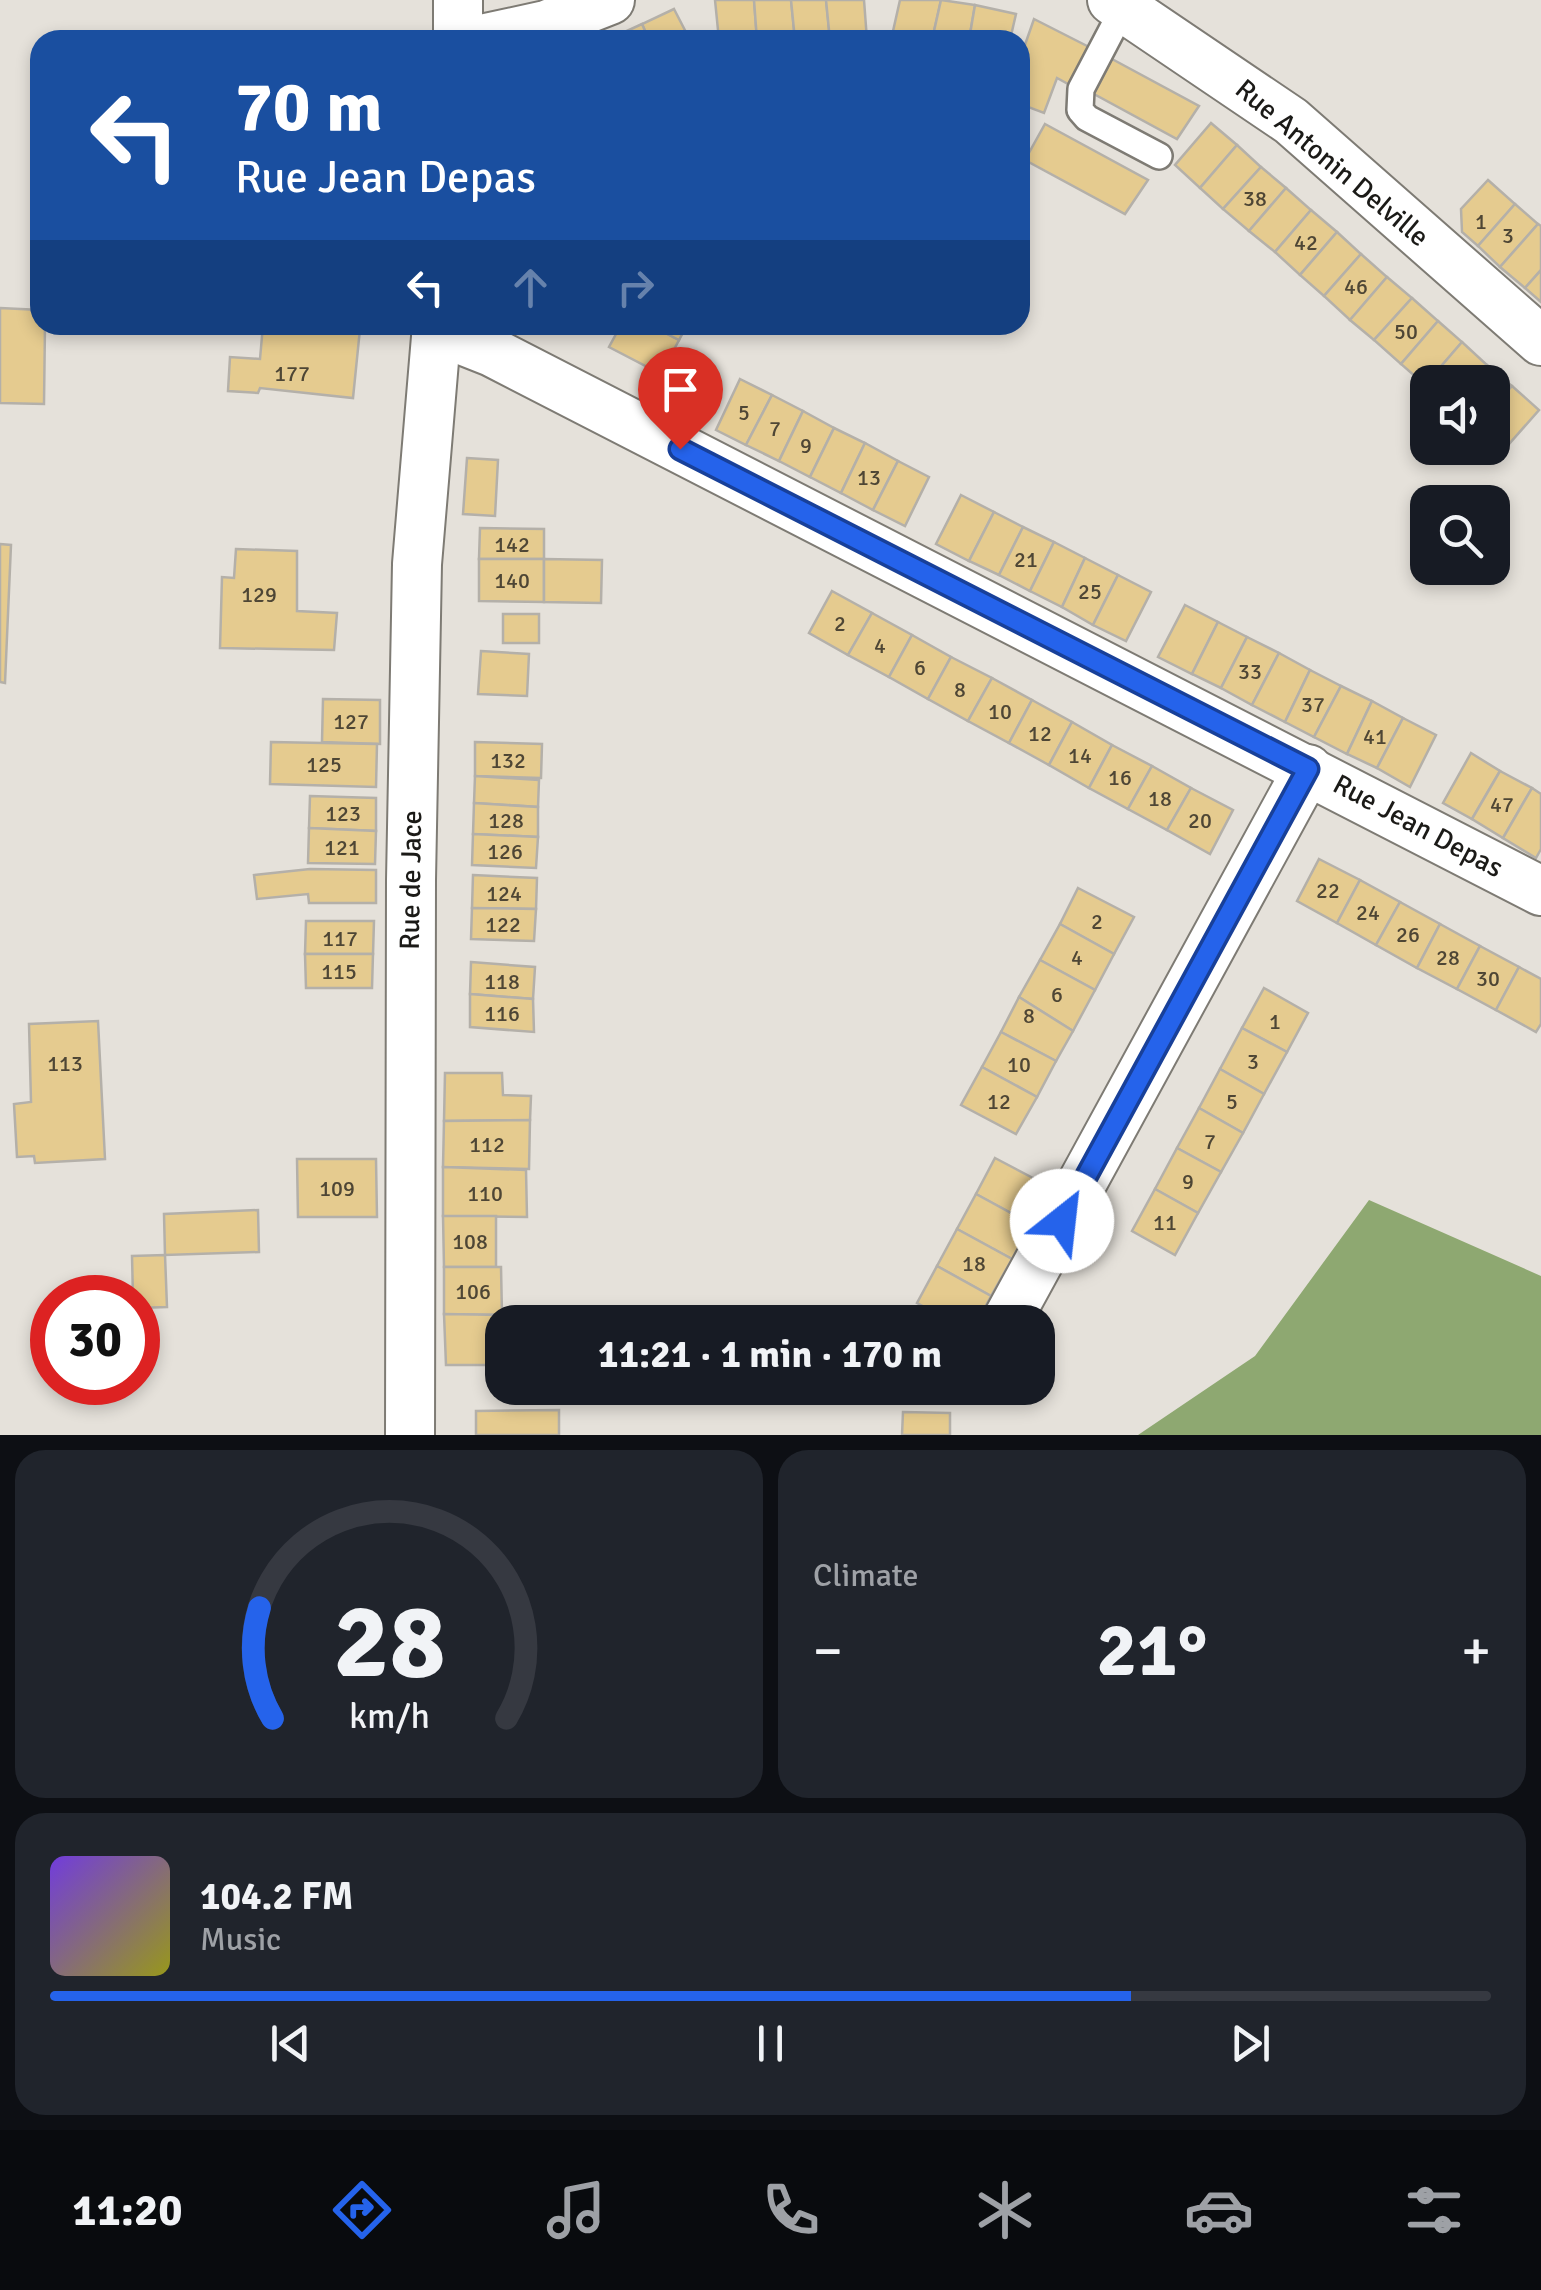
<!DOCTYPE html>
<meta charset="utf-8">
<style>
body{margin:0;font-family:Signika,sans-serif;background:#20242c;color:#f1f3f6;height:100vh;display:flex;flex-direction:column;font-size:38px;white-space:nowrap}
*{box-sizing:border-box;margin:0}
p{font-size:32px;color:#9ea1a6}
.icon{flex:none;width:55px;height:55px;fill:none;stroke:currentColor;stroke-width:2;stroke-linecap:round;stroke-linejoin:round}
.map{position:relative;height:1435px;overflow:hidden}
.panel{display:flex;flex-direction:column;gap:15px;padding:15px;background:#0d0f14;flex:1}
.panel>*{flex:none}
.banner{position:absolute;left:30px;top:30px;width:1000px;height:305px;border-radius:30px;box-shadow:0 5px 15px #0003;background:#1a4fa0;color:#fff;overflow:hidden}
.fabs{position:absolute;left:1410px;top:365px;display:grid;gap:20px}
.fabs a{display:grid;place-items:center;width:100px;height:100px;border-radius:20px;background:#171b24;box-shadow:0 5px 15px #0003;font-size:50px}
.speed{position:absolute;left:30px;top:1275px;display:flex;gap:20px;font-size:50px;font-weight:700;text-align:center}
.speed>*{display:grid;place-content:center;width:130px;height:130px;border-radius:50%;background:#171b24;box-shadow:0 5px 15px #0003;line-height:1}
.speed .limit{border:15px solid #d22;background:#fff;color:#111}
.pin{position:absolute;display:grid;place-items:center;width:85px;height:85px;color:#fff;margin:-102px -42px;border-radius:50% 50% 50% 0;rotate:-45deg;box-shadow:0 0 10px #0007}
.pin .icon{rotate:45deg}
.me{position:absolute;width:110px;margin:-55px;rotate:29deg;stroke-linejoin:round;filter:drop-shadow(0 0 8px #0008)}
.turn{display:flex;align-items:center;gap:35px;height:210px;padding:0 40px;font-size:45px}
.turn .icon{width:130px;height:130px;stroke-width:2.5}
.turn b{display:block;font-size:70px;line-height:85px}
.lanes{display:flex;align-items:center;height:95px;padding:0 40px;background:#0003;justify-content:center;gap:50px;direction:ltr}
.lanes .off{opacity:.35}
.big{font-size:75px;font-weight:800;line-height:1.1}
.panel .widget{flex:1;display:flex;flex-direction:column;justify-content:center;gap:15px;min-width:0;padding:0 35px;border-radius:30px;background:#20242c}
.panel .dial{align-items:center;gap:0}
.dial svg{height:260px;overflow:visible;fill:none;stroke:#363941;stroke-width:7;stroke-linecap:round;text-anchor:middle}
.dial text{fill:#f1f3f6;stroke:none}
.song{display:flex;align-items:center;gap:30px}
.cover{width:120px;height:120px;border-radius:15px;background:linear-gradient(135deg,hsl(260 70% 55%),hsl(60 70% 35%))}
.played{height:10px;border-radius:5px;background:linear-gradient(90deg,#2563eb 75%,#363941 75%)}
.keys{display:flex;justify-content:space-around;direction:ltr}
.heat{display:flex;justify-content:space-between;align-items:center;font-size:55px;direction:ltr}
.panel .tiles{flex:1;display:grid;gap:15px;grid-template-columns:1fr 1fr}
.widget:last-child{grid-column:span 2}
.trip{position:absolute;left:485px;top:1305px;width:570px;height:100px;border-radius:30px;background:#171b24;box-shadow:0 5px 15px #0003;font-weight:800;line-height:100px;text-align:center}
.tab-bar{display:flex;height:160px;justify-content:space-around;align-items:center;background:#090b0e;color:#9ea1a6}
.tab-bar .icon{width:70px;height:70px}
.tab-bar .active{color:#2563eb}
.tab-bar b{font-size:45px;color:#f1f3f6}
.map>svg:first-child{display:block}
.forest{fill:#8ea871}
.building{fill:#e5cb8f;stroke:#b4b0a9;stroke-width:2.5}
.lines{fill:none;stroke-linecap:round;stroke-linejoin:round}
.service-casing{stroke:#7e7b74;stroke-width:30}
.minor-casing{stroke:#7e7b74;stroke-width:52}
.service{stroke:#fff;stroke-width:25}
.minor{stroke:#fff;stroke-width:48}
.route-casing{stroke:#184099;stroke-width:25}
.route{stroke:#2563eb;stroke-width:18}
.labels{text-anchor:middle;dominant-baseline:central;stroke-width:10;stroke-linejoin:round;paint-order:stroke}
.number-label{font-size:22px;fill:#4e4635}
.street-label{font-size:28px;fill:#1b1a17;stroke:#fff}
</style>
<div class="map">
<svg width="1541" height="1435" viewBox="0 0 1541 1435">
<rect width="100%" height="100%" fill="#e5e1da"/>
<path class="forest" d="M1369 1200 1541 1276V1435H1138L1255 1356Z"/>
<g class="building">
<path d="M715 0H754L757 40H719Z"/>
<path d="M754 0H791L795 40H757Z"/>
<path d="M791 0H826L830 40H795Z"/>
<path d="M826 0H864L867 40H830Z"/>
<path d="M900 0H941L932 40H891Z"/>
<path d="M941 0 975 5 969 40H932Z"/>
<path d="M975 5 1016 14 1010 40H969Z"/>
<path d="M674 9 690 40H649L642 24Z"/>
<path d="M1034 19 1089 47 1070 85 1057 78 1044 113 1020 104V59Z"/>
<path d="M642 24 649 40H609V39Z"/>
<path d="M1112 59 1199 106 1177 139 1094 94Z"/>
<path d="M1211 123 1237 145 1200 188 1175 165Z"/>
<path d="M1045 124 1148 180 1125 214 1025 160Z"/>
<path d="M1237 145 1261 167 1223 209 1200 188Z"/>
<path d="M1261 167 1286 188 1249 231 1223 209Z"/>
<path d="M1488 180 1515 204 1478 246 1462 232 1461 209Z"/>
<path d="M1286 188 1311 210 1275 252 1249 231Z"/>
<path d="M1515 204 1538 224 1500 267 1478 246Z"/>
<path d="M1311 210 1337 232 1300 275 1275 252Z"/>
<path d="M1538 224 1541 226V270L1525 288 1500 267Z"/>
<path d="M1337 232 1361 254 1324 296 1300 275Z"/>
<path d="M1361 254 1387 277 1350 320 1324 296Z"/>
<path d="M1541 270V302L1525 288Z"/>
<path d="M1387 277 1412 298 1374 340 1350 320Z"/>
<path d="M1412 298 1438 321 1401 364 1374 340Z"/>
<path d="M0 308 40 310V325H45L44 404 0 403Z"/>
<path d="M1438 321 1462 342 1425 385 1401 364Z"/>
<path d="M263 325 360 329 353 398 260 388 258 393 228 391 230 357 260 359Z"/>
<path d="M621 325H650L679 340 661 374 609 347Z"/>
<path d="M650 325H687L679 340Z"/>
<path d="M1462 342 1487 365 1472 382H1428V387L1425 385Z"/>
<path d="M1487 365 1512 386 1492 408V382H1472Z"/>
<path d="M740 379 772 395 746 445 716 430Z"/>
<path d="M1512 386 1539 410 1502 452 1492 443V408Z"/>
<path d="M772 395 803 411 779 461 746 445Z"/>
<path d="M803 411 834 428 810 477 779 461Z"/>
<path d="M834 428 865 443 841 493 810 477Z"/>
<path d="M865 443 898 461 873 510 841 493Z"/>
<path d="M467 458 498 460 495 516 463 514Z"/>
<path d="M898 461 929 477 905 526 873 510Z"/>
<path d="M961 495 994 512 969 561 936 544Z"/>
<path d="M994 512 1023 527 999 575 969 561Z"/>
<path d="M1023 527 1054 542 1030 591 999 575Z"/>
<path d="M480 528 544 529V559H479Z"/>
<path d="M1054 542 1085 558 1062 607 1030 591Z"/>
<path d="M0 544 11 545 5 683 0 682Z"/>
<path d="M236 549 297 551V611L337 613 334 650 220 648 222 577 234 578Z"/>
<path d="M1085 558 1118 575 1093 625 1062 607Z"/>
<path d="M479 559H544V602L479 601Z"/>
<path d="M544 559 602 560 601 603 544 602Z"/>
<path d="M1118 575 1151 592 1126 641 1093 625Z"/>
<path d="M832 591 872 613 848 655 809 633Z"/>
<path d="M1185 605 1218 622 1192 674 1158 657Z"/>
<path d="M872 613 912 635 889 677 848 655Z"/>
<rect x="503" y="614" width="36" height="29"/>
<path d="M1218 622 1247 637 1221 688 1192 674Z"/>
<path d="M912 635 951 657 928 699 889 677Z"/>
<path d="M1247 637 1279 653 1252 705 1221 688Z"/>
<path d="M481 651 529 654 527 696 478 694Z"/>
<path d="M1279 653 1310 670 1285 722 1252 705Z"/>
<path d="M951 657 992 678 968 721 928 699Z"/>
<path d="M1310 670 1341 686 1314 737 1285 722Z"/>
<path d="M992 678 1032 700 1009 743 968 721Z"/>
<path d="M1341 686 1372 701 1347 754 1314 737Z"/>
<path d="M323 699 380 700V744L322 742Z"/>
<path d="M1032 700 1072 722 1049 765 1009 743Z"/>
<path d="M1372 701 1403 718 1377 768 1347 754Z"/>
<path d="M1403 718 1436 735 1410 787 1377 768Z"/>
<path d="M1072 722 1112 745 1089 788 1049 765Z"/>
<path d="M271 742 377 744 376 787 270 784Z"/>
<path d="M475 742 542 744 541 778 475 776Z"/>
<path d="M1112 745 1152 766 1128 809 1089 788Z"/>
<path d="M1471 753 1500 771 1472 819 1443 803Z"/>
<path d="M1152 766 1191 788 1167 830 1128 809Z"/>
<path d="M1500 771 1532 788 1503 838 1472 819Z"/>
<path d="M475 776 539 780 538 807 474 803Z"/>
<path d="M1191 788 1233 810 1210 854 1167 830Z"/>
<path d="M1532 788 1541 794V849L1536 858 1503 838Z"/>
<path d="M310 796 376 798V831L309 828Z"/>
<path d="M474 803 538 807V837L473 834Z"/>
<path d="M309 828 376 831 375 864 308 863Z"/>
<path d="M473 834 538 837 536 868 472 865Z"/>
<path d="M1319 859 1360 880 1337 923 1297 901Z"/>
<path d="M310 869 376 870V903H309L308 894 257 899 254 875Z"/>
<path d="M473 875 537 878 536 909 472 908Z"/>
<path d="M1360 880 1400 902 1376 945 1337 923Z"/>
<path d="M1078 888 1134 917 1114 954 1060 924Z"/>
<path d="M1400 902 1440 924 1417 968 1376 945Z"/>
<path d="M472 908 536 909 534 941 471 939Z"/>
<path d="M306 921H374L373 954H305Z"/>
<path d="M1060 924 1114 954 1095 990 1040 960Z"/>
<path d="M1440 924 1480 946 1457 989 1417 968Z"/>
<path d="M1480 946 1519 967 1496 1010 1457 989Z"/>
<path d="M305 954H373L372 988H306Z"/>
<path d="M1040 960 1095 990 1073 1031 1019 997Z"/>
<path d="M471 962 535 967 533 999 470 994Z"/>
<path d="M1519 967 1541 979V1024L1536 1032 1496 1010Z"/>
<path d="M1264 988 1308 1013 1287 1052 1242 1028Z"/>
<path d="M470 994 533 999 534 1032 470 1027Z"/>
<path d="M1019 997 1073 1031 1056 1061 1001 1032Z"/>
<path d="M98 1021 105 1159 35 1163 34 1156 17 1157 14 1104 31 1102 29 1024Z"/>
<path d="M1242 1028 1287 1052 1264 1094 1220 1069Z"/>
<path d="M1001 1032 1056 1061 1037 1097 982 1067Z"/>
<path d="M982 1067 1037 1097 1016 1134 961 1105Z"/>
<path d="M1220 1069 1264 1094 1243 1133 1199 1108Z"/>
<path d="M445 1073H502L503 1095 531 1096 530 1120 444 1121Z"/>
<path d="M1199 1108 1243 1133 1221 1172 1177 1148Z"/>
<path d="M530 1120 529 1169 443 1167 444 1121Z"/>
<path d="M1177 1148 1221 1172 1198 1213 1155 1189Z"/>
<path d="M995 1158 1050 1187 1031 1224 976 1194Z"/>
<path d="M297 1159H376L377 1217H298Z"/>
<path d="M443 1167 526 1170 527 1217 443 1216Z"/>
<path d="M1155 1189 1198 1213 1175 1255 1132 1231Z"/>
<path d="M976 1194 1031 1224 1012 1259 957 1229Z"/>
<path d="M258 1210 259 1252 165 1255 164 1214Z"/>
<path d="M443 1216H496V1267H444Z"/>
<path d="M957 1229 1012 1259 991 1296 937 1266Z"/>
<path d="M165 1255 167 1307 138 1308V1298H133L132 1256Z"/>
<path d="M937 1266 991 1296 977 1322H953L917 1303Z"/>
<path d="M444 1267H501L502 1315 444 1314Z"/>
<path d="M444 1314 502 1315V1365H446Z"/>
<path d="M559 1410V1435H476V1411Z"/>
<path d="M903 1412 950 1413V1435H902Z"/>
</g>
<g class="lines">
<g class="service-casing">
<path id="service" d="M1124 7 1081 89 1080 110 1087 118 1159 156"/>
</g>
<g class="minor-casing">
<g id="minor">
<path d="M1112 0 1291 121 1541 341"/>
<path d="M458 40V0"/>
<path d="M477 40 546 25 610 0"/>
<path d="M436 334 454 337 492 352 1541 891"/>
<path d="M1006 1322 1308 769"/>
<path d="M410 1435 411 880 417 564 437 325"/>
</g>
</g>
<use href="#service" class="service"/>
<use href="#minor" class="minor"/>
</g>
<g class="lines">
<g class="route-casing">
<path id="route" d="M680 449 1308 769 1062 1221"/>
</g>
<use href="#route" class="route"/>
</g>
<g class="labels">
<g class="number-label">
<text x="1255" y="198">38</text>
<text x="1481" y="221">1</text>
<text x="1508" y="235">3</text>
<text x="1306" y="242">42</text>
<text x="1356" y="286">46</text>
<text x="1406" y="331">50</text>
<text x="292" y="373">177</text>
<text x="744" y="412">5</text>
<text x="775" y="428">7</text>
<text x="806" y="445">9</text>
<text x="869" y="477">13</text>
<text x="512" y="544">142</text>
<text x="1026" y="559">21</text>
<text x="512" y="580">140</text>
<text x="1090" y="591">25</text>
<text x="259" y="594">129</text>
<text x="840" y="623">2</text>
<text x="880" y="645">4</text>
<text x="920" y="667">6</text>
<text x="1250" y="671">33</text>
<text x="960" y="689">8</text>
<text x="1313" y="704">37</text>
<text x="1000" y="711">10</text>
<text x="351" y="721">127</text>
<text x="1040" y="733">12</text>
<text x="1375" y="736">41</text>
<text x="1080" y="755">14</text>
<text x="508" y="760">132</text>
<text x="324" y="764">125</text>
<text x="1120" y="777">16</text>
<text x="1160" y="798">18</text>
<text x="1502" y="804">47</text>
<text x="343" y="813">123</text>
<text x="506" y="820">128</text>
<text x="1200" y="820">20</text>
<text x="342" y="847">121</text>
<text x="505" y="851">126</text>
<text x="1328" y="890">22</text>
<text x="504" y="893">124</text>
<text x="1368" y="912">24</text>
<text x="1097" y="921">2</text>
<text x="503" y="924">122</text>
<text x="1408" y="934">26</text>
<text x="340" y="938">117</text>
<text x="1077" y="957">4</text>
<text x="1448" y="957">28</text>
<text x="339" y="971">115</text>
<text x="1488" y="978">30</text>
<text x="502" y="981">118</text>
<text x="1057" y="994">6</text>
<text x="502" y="1013">116</text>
<text x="1029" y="1015">8</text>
<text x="1275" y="1021">1</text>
<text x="1253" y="1061">3</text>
<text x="65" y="1063">113</text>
<text x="1019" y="1064">10</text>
<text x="999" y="1101">12</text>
<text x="1232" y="1101">5</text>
<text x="1210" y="1141">7</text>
<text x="487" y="1144">112</text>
<text x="1188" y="1181">9</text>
<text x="337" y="1188">109</text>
<text x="485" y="1193">110</text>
<text x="1165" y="1222">11</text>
<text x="470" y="1241">108</text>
<text x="974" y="1263">18</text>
<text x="473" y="1291">106</text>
</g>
<g class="street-label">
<text transform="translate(1332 163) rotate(40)">Rue Antonin Delville</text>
<text transform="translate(1418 826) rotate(28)">Rue Jean Depas</text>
<text transform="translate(411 880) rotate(-89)">Rue de Jace</text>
</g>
</g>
</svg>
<div class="fabs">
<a><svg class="icon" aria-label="sound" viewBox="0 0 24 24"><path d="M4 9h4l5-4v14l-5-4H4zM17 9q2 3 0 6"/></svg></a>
<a><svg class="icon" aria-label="search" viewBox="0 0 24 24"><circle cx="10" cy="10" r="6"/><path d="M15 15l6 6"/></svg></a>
</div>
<div class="speed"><div class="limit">30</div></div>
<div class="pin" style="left:680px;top:449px;background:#d93025"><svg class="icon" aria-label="arrive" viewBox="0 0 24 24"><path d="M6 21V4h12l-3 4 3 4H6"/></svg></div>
<svg class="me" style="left:1062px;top:1221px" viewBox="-20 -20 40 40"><circle r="19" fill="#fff"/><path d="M0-13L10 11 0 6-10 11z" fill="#2563eb"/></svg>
<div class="trip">11:21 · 1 min · 170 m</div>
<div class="banner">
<div class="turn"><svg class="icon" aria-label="left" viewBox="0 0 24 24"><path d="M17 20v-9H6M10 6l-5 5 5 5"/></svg><div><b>70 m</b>Rue Jean Depas</div></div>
<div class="lanes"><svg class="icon" aria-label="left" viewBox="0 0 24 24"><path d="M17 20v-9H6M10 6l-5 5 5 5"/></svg><svg class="icon off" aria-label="ahead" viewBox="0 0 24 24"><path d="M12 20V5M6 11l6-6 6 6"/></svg><svg class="icon off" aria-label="right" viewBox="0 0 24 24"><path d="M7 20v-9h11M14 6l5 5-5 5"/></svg></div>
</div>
</div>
<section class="panel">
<div class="tiles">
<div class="widget dial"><svg viewBox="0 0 100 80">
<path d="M14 69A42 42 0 1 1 86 69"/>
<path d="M14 69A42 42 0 0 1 10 35" stroke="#2563eb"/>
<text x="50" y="56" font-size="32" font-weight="700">28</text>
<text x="50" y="72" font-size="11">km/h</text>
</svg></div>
<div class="widget"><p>Climate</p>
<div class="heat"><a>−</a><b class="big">21°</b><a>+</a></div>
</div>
<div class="widget">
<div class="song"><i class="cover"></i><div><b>104.2 FM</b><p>Music</p></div></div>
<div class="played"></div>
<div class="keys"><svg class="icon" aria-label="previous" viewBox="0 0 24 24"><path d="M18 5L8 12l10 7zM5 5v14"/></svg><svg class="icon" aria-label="pause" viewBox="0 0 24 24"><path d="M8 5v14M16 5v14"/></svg><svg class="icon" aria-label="next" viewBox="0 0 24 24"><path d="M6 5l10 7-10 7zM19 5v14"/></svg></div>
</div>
</div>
</section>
<nav class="tab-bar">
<b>11:20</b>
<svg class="icon active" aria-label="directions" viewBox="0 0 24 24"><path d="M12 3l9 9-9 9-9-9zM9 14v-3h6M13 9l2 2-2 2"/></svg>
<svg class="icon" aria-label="music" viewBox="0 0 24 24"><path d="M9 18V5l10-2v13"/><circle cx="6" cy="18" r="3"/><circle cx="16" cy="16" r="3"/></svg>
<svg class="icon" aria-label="phone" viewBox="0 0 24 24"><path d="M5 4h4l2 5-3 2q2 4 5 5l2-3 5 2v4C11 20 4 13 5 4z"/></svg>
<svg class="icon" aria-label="climate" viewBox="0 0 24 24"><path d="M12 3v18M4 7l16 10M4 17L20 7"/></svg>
<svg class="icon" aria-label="car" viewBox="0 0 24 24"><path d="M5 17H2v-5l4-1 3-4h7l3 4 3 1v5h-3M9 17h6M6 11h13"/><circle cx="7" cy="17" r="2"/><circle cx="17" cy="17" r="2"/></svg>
<svg class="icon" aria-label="filters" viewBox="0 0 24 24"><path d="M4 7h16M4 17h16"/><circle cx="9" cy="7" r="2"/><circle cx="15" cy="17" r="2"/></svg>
</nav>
